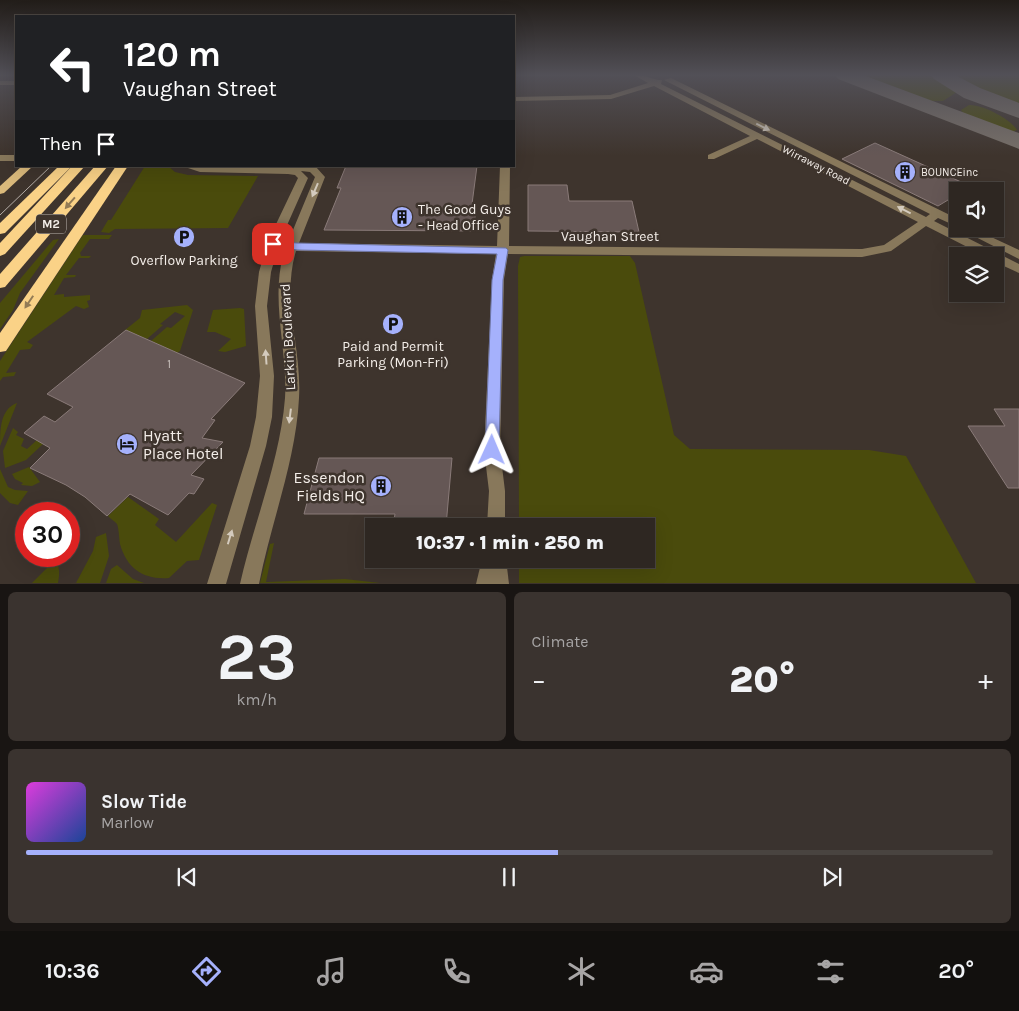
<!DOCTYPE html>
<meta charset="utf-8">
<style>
body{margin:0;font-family:Karla,sans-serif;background:#3a332f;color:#f1f3f6;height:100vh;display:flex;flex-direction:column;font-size:19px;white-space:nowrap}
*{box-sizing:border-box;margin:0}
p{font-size:16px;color:#a7a5a5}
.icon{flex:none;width:28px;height:28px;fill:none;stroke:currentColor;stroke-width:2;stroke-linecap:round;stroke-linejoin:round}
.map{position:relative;height:584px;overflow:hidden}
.details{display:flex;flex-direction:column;gap:8px;padding:8px;background:#191513;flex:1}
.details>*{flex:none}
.hud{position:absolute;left:15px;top:15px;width:500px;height:152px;border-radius:0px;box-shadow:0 5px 20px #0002,0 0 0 1px #494440;background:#202124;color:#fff;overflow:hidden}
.buttons{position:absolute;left:949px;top:182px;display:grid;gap:10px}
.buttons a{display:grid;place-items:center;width:55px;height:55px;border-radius:0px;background:#2e2722;box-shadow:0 5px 20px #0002,0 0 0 1px #494440;font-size:25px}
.speed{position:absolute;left:15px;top:502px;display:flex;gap:10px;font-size:25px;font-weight:700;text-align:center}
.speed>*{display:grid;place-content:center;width:65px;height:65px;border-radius:50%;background:#2e2722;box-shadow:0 5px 20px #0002,0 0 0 1px #494440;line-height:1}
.speed .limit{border:8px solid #d22;background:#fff;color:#111}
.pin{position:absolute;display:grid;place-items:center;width:42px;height:42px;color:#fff;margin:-21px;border-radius:10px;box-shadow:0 2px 8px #0006}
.me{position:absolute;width:55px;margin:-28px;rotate:1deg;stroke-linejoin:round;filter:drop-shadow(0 0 4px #0008)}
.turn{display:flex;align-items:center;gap:18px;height:105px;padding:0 25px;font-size:22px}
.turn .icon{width:65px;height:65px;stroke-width:2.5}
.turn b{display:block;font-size:35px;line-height:42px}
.then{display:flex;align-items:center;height:48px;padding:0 25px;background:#0003;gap:10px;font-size:19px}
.big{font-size:38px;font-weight:800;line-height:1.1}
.details .widget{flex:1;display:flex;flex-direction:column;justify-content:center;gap:8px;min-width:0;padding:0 18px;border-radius:8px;background:#3a332f}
.details .dial{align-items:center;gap:0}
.dial b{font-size:65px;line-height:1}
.song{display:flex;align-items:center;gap:15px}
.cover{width:60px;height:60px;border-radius:8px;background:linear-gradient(135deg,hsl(300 70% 55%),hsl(220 70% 35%))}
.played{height:5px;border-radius:2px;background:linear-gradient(90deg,#a5b1fc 55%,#494440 55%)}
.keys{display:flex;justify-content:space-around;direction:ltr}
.heat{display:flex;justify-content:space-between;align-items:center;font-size:28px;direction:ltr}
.details .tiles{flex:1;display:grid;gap:8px;grid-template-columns:1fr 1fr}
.widget:last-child{grid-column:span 2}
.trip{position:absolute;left:365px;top:518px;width:290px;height:50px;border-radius:0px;background:#2e2722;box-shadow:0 5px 20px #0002,0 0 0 1px #494440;font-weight:800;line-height:50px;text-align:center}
.dock{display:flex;height:80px;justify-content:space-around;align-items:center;background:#12100e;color:#a7a5a5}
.dock .icon{width:35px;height:35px}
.dock .selected{color:#a5b1fc}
.dock b{font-size:22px;color:#f1f3f6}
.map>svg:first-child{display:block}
.green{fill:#4a4b0c}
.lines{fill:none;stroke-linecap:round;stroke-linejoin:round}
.taxiway{fill:#787069;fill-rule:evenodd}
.building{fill:#655755;stroke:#8a7b79}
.minor{fill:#88785b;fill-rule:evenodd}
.major{fill:#dab97b;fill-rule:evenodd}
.highway{fill:#fad287;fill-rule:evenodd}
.tram{stroke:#b3aba5;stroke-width:1}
.oneway{fill:#d4cbbe}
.oneway2{fill:#937b56}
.route{fill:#a5b1fc;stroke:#6b73a4}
.labels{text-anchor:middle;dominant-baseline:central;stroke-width:5;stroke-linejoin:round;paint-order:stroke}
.far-street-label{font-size:11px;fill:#f4eee9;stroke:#3e342d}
.far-poi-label{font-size:11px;fill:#f4eee9;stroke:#3e342d;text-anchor:start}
.number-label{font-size:11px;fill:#d0c8c4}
.shield{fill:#3e342d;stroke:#bdb6b1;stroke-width:1}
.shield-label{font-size:12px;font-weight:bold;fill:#f4eee9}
.poi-label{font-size:14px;fill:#f4eee9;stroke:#3e342d}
.street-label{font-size:14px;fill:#f4eee9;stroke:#3e342d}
.near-poi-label{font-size:16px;fill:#f4eee9;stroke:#3e342d;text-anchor:start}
</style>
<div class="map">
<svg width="1019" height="584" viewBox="0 0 1019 584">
<rect width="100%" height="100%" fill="#3e342d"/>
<g class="green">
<path d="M858 75H931L957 92 943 101H924Z"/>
<path d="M950 75H1019V107L979 92Z"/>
<path d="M969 105C982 104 1012 120 1017 130 1006 136 967 121 961 110Z"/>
<path d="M145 166H168L175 172 188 175 258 176 228 228 115 229 109 233 101 232 108 220H111Z"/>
<path d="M83 235H112L109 239H90L80 253 81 256H91L89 258H79L66 275H76L75 277 64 278 54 295 64 294V297L90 295V300L87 301 89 307 84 309 76 306 27 342 33 345 30 349 20 350 6 373 16 372 14 376 3 377 0 381V361Z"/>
<path d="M59 239 20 293 13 310 0 329V303L53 240Z"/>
<path d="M524 256H630L635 263 674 435 690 449 869 450 906 456 976 583H519V559H646V526H519L518 266 520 257Z"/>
<path d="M187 305 193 310 180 351 177 353 151 341 167 327 171 328 185 316 175 312 160 324 163 325 147 339 125 330 140 318 142 310Z"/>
<path d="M240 308 244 309 246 346 225 352 218 351 231 339 215 332H207L213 310Z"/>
<path d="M17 403 0 446C0 430 0 409 17 403Z"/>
<path d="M13 428 18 432 16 435 24 439 21 446 27 449 37 440 43 444 26 460 5 468 3 451Z"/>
<path d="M29 467 40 482 32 486 21 485 23 483 15 479 12 474Z"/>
<path d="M0 469 8 487 15 490 28 491 18 505 10 503 0 493Z"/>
<path d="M128 497 159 519 155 525 176 542 212 503 217 505 199 560 187 561 169 578C144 580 127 569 120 544 119 538 119 529 117 524 115 521 110 519 108 516Z"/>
<path d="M106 533 109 556 100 583H76L93 551 96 537Z"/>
<path d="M274 543 266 582 345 579 380 583H260L270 544Z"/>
<path d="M39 556H53C60 565 60 573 58 583H32L51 564Z"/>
<path d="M117 565 133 579 144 583H106L111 569Z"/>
</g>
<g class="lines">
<g class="taxiway">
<path d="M835 75H863L1019 133V149L838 79Z"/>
<path d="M931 75H955L980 88 1019 103V118L964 98 934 79Z"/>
</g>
</g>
<g class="building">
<path d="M875 143 970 186 961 191H958V194L938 206 842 159Z"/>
<path d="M346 166H477L472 204H476L474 231 324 230 341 188H337Z"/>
<path d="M528 185H567L569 201H632L639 232 528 231Z"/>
<path d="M126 330 245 383 211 419 215 420 202 438 223 442 191 475 204 479 194 494 189 493 168 515 130 494 107 516 85 497 66 485 30 468 50 448 24 433 44 416 55 422 73 407 47 394Z"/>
<path d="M994 409H1019V488H1008L968 426H1005Z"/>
<path d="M319 458H452L446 526H393L395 514H304Z"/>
</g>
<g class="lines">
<g class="minor">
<path d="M634 75C644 74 652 80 662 80L661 84 926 217 930 214 664 80 671 78 958 219V227L938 218 934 221 1019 264V273L995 262V256H985L926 226 891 251 862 257 508 254 504 279 500 450 505 491V526H487L489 491 484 450 492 279 496 254 296 251C281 300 302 348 299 398 296 461 271 522 259 584H240C254 522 280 461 285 398 288 348 269 298 285 249L278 248 271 272 267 306 274 376 272 417 266 446 226 584H207L250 446 256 417 260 376 255 306 259 272 268 241 298 178 295 175 288 174 200 172 182 166 316 167 325 177 299 243 497 246 500 166H510L509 246 862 249 884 245 918 222 757 139 714 159H708V155L750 136 654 86 611 99 514 101V97L610 95 648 83ZM301 171 310 172 315 177 288 242 280 241 308 178Z"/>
<rect x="0" y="81" width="16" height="4"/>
<rect x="0" y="155" width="16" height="6"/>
<path d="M960 229H974L1019 250V259Z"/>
<path d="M482 559H506L509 584H476Z"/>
</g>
<path class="major" d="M22 166H33L4 193 0 194V186Z"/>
<g class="highway">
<path d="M59 166H72L5 233 0 234V223Z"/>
<path d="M72 166H85L5 254 0 256V243Z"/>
<path d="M95 166H108L5 287 0 288V274Z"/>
<path d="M116 166H128L6 351 0 352V333Z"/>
</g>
<path class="tram" d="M0 215 51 166"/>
</g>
<defs><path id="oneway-solid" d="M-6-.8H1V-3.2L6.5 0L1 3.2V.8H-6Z" transform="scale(1.25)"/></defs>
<g class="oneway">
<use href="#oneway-solid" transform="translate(763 127) rotate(26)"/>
<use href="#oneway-solid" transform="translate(315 190) rotate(113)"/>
<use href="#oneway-solid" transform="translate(904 210) rotate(-153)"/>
<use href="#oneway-solid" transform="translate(266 357) rotate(-94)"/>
<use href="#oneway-solid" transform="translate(290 416) rotate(97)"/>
<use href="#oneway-solid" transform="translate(230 537) rotate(-73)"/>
</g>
<g class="oneway2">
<use href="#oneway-solid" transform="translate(70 203) rotate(131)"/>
<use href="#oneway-solid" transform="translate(29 302) rotate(124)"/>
</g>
<linearGradient id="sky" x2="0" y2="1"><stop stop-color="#221d19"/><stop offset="0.48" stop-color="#525057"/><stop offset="1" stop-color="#525057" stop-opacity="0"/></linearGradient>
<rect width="1019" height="156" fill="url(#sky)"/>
<path class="route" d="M273 241 297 243 506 248 508 250 503 280 499 450 497 454 492 456 487 454 485 450 492 280 497 254 297 250 269 246 268 244Z"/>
<defs>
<g id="building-disc" transform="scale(1.125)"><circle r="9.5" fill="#a5b1fc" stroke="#3e342d"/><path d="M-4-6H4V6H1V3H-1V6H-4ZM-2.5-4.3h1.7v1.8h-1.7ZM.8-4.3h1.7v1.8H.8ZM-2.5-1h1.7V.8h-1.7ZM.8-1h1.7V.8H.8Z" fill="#111"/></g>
<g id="parking-disc" transform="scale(1.125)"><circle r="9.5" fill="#a5b1fc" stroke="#3e342d"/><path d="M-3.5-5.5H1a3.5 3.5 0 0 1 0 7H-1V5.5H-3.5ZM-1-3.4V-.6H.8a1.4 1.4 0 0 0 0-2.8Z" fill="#111"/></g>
<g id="hotel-disc" transform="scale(1.125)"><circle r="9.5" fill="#a5b1fc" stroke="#3e342d"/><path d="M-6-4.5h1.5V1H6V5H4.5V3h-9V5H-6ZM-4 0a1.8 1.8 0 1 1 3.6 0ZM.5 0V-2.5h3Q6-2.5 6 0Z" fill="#111"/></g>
</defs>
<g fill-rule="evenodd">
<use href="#building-disc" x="905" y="172"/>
<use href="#building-disc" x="402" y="217"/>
<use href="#parking-disc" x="184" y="237"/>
<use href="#parking-disc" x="393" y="324"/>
<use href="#hotel-disc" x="127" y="444"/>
<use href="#building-disc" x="381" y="486"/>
</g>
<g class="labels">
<g class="far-street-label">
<text transform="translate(816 165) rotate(27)">Wirraway Road</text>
</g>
<g class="far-poi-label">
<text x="921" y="172">BOUNCEinc</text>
</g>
<g class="number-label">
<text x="169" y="364">1</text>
</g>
<rect class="shield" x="36" y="214.5" width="30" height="19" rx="4"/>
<g class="shield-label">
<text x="51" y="224">M2</text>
</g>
<g class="poi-label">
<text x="418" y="209" text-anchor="start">The Good Guys<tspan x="418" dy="16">- Head Office</tspan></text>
<text x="184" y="260">Overflow Parking</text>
<text x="393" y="346">Paid and Permit<tspan x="393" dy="16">Parking (Mon-Fri)</tspan></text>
</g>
<g class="street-label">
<text x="610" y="236">Vaughan Street</text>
<text transform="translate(288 337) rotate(-93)">Larkin Boulevard</text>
</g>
<g class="near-poi-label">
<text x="143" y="435">Hyatt<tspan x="143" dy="18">Place Hotel</tspan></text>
<text x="365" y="477" text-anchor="end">Essendon<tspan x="365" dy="18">Fields HQ</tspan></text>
</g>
</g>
</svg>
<div class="buttons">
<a><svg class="icon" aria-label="sound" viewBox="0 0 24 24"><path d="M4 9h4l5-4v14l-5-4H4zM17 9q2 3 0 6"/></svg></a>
<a><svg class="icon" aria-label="layers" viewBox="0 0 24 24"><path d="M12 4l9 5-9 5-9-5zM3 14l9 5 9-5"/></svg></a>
</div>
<div class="speed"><div class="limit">30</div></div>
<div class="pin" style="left:273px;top:244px;background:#d93025"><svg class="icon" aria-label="arrive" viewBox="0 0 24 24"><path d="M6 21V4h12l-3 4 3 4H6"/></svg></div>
<svg class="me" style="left:492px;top:450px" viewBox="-20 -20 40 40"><path d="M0-17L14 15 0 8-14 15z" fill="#a5b1fc" stroke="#fff" stroke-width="4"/></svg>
<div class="trip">10:37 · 1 min · 250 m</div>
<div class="hud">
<div class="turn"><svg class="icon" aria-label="left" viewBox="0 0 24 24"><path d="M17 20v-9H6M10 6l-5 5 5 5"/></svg><div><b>120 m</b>Vaughan Street</div></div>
<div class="then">Then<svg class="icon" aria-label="arrive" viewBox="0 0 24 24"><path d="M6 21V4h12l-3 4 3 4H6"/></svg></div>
</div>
</div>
<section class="details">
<div class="tiles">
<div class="widget dial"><b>23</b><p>km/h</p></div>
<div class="widget"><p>Climate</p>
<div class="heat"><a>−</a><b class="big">20°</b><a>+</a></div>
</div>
<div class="widget">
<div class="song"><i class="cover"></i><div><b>Slow Tide</b><p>Marlow</p></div></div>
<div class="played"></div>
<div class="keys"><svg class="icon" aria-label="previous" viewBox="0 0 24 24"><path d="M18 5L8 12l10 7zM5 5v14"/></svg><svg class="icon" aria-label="pause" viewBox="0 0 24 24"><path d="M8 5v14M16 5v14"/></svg><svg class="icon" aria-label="next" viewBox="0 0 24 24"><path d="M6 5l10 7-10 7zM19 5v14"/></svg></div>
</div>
</div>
</section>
<nav class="dock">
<b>10:36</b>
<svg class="icon selected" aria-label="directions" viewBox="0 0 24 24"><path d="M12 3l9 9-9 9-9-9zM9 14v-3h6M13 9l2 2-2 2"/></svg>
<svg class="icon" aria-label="music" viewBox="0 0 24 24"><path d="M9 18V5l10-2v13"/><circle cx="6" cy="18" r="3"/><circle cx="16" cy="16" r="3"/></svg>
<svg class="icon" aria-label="phone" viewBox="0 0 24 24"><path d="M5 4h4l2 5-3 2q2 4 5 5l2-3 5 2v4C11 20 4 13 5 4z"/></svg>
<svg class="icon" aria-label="climate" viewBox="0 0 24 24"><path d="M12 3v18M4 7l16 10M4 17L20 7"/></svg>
<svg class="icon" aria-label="car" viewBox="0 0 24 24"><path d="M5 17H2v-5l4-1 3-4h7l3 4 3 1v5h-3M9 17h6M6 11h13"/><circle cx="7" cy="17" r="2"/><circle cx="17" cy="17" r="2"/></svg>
<svg class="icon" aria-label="filters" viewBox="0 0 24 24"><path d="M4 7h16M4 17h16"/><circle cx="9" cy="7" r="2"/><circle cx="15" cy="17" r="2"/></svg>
<b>20°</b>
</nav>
